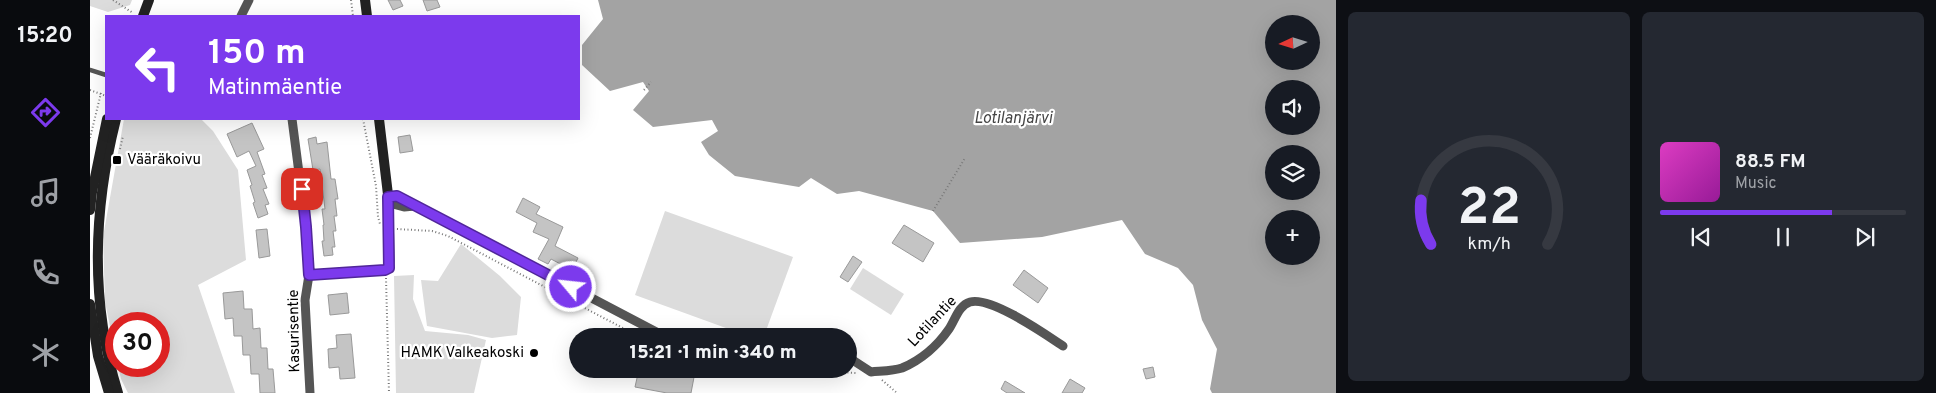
<!DOCTYPE html>
<meta charset="utf-8">
<style>
body{margin:0;font-family:Overpass,sans-serif;background:#242831;color:#f1f3f6;height:100vh;display:flex;flex-direction:column;font-size:19px;white-space:nowrap}
*{box-sizing:border-box;margin:0}
p{font-size:16px;color:#9ea1a6}
.icon{flex:none;width:28px;height:28px;fill:none;stroke:currentColor;stroke-width:2;stroke-linecap:round;stroke-linejoin:round}
.map{position:relative;flex:1;overflow:hidden}
.side{display:flex;flex-direction:column;gap:12px;padding:12px;background:#0d0f14;width:600px}
.side>*{flex:none}
.guide{position:absolute;left:15px;top:15px;width:475px;height:105px;border-radius:0px;box-shadow:0 5px 20px #0002;background:#7c3aed;color:#fff;overflow:hidden}
.needle{width:32px;rotate:266deg}
.controls{position:absolute;left:1175px;top:15px;display:grid;gap:10px}
.controls a{display:grid;place-items:center;width:55px;height:55px;border-radius:50%;background:#171b24;box-shadow:0 5px 20px #0002;font-size:25px}
.speed{position:absolute;left:15px;top:312px;display:flex;gap:10px;font-size:25px;font-weight:700;text-align:center}
.speed>*{display:grid;place-content:center;width:65px;height:65px;border-radius:50%;background:#171b24;box-shadow:0 5px 20px #0002;line-height:1}
.speed .limit{border:8px solid #d22;background:#fff;color:#111}
.pin{position:absolute;display:grid;place-items:center;width:42px;height:42px;color:#fff;margin:-21px;border-radius:10px;box-shadow:0 2px 8px #0006}
.me{position:absolute;width:55px;margin:-28px;rotate:298deg;stroke-linejoin:round;filter:drop-shadow(0 0 4px #0008)}
.turn{display:flex;align-items:center;gap:18px;height:105px;padding:0 20px;font-size:22px}
.turn .icon{width:65px;height:65px;stroke-width:2.5}
.turn b{display:block;font-size:35px;line-height:42px}
.side .widget{flex:1;display:flex;flex-direction:column;justify-content:center;gap:8px;min-width:0;padding:0 18px;border-radius:8px;background:#242831}
.side .dial{align-items:center;gap:0}
.dial svg{height:130px;overflow:visible;fill:none;stroke:#363941;stroke-width:7;stroke-linecap:round;text-anchor:middle}
.dial text{fill:#f1f3f6;stroke:none}
.song{display:flex;align-items:center;gap:15px}
.cover{width:60px;height:60px;border-radius:8px;background:linear-gradient(135deg,hsl(310 70% 55%),hsl(300 70% 35%))}
.played{height:5px;border-radius:2px;background:linear-gradient(90deg,#7c3aed 70%,#363941 70%)}
.keys{display:flex;justify-content:space-around;direction:ltr}
.side .tiles{flex:1;display:grid;gap:12px;grid-template-columns:repeat(2,1fr)}
.trip{position:absolute;left:479px;top:328px;width:288px;height:50px;border-radius:25px;background:#171b24;box-shadow:0 5px 20px #0002;font-weight:800;line-height:50px;text-align:center}
main{display:flex;flex:1;min-height:0}
.tabs{display:flex;flex-direction:column;width:90px;justify-content:space-around;align-items:center;background:#090b0e;color:#9ea1a6}
.tabs .icon{width:35px;height:35px}
.tabs .on{color:#7c3aed}
.tabs b{font-size:22px;color:#f1f3f6}
.map>svg:first-child{display:block}
.green{fill:#dcdcdc}
.water{fill:#a3a3a3;fill-rule:evenodd}
.building{fill:#c4c4c4;stroke:#999}
.lines{fill:none;stroke-linecap:round;stroke-linejoin:round}
.path{stroke:#777;stroke-width:2;stroke-dasharray:1 2.5;stroke-linecap:butt}
.lane{stroke:#555;stroke-width:4.5}
.street{stroke:#555;stroke-width:9}
.secondary{stroke:#222;stroke-width:10}
.route-casing{stroke:#51269a;stroke-width:12}
.route{stroke:#7c3aed;stroke-width:9}
.poi-dot{fill:#000;stroke:#fff;stroke-width:2}
.labels{text-anchor:middle;dominant-baseline:central;stroke-width:4.5;stroke-linejoin:round;paint-order:stroke}
.poi-label{font-size:15px;fill:#000;stroke:#fff;text-anchor:start}
.street-label{font-size:15px;fill:#000;stroke:#fff}
.water-label{font-size:16px;font-style:italic;fill:#444;stroke:#fff}
</style>
<main>
<nav class="tabs">
<b>15:20</b>
<svg class="icon on" aria-label="directions" viewBox="0 0 24 24"><path d="M12 3l9 9-9 9-9-9zM9 14v-3h6M13 9l2 2-2 2"/></svg>
<svg class="icon" aria-label="music" viewBox="0 0 24 24"><path d="M9 18V5l10-2v13"/><circle cx="6" cy="18" r="3"/><circle cx="16" cy="16" r="3"/></svg>
<svg class="icon" aria-label="phone" viewBox="0 0 24 24"><path d="M5 4h4l2 5-3 2q2 4 5 5l2-3 5 2v4C11 20 4 13 5 4z"/></svg>
<svg class="icon" aria-label="climate" viewBox="0 0 24 24"><path d="M12 3v18M4 7l16 10M4 17L20 7"/></svg>
</nav>
<div class="map">
<svg width="1246" height="393" viewBox="0 0 1246 393">
<rect width="100%" height="100%" fill="#fff"/>
<g class="green">
<path d="M0 0H42L40 5 18 12 0 6Z"/>
<path d="M34 119H111L123 131 148 170 156 260 108 285 145 393H38L31 379 28 366H69V324H26V356L15 302 13 237Z"/>
<path d="M575 211 703 257 674 336H658L545 295Z"/>
<path d="M371 244 410 276 431 297 427 335 402 338 337 326 331 280 348 281Z"/>
<path d="M773 268 814 294 801 315 760 289Z"/>
<path d="M324 275 323 299 335 331 378 335 396 340 384 393H306L304 276Z"/>
</g>
<path class="water" d="M508 0H1246V393H1122L1120 389 1127 349 1112 320 1103 285 1088 268 1055 254 1032 220 952 237 870 243 843 211 769 191 747 194 721 178 709 187 645 176 619 155 611 142 628 131 622 120 563 127 543 110 559 91 553 82 520 91 492 65V45L513 19ZM1184 24H1221V61H1184ZM1184 89H1221V126H1184ZM1184 154H1221V191H1184ZM1184 219H1221V256H1184Z"/>
<g class="building">
<path d="M298 0H310L313 6 303 10Z"/>
<path d="M333 0H347L350 7 337 11Z"/>
<path d="M162 123 174 149 167 152 175 174 172 175 177 188 173 189 179 204 175 205 178 214 168 218 163 203 165 202 160 186 162 185 157 170 166 166 159 151 147 157 137 134Z"/>
<path d="M320 135 323 151 310 153 308 137Z"/>
<path d="M226 137 227 144 237 142 241 179H245L248 199H245L247 216H244L246 231H243L245 247H242L243 255 234 256 232 241H234L233 225H234L232 209H235L230 169 223 170 218 139Z"/>
<path d="M433 198 450 207 446 214 473 227 465 246 488 258 484 266 480 264 478 268 461 259 458 264 448 259 459 239 443 232 447 223 426 212Z"/>
<path d="M814 225 844 243 833 262 802 243Z"/>
<path d="M177 229 180 256 169 258 166 230Z"/>
<path d="M763 256 772 262 758 282 750 277Z"/>
<path d="M934 270 958 288 948 303 923 285Z"/>
<path d="M153 291 154 309H162L163 329 170 328 171 348H177L178 369H183L185 393H170L169 374H161L160 355H153L152 336H144L143 318 135 319 133 293Z"/>
<path d="M257 293 259 313 240 315 238 295Z"/>
<path d="M261 334 265 378 250 379 249 367 239 368 238 349 247 348 246 335Z"/>
<path d="M1063 367 1065 377 1056 379 1053 369Z"/>
<path d="M549 369H587L605 372 601 393H577L545 387Z"/>
<path d="M980 379 995 388 992 393H972Z"/>
<path d="M915 381 935 393H917L911 389Z"/>
</g>
<g class="lines">
<g class="path">
<path d="M23 0 43 13"/>
<path d="M261 0 263 16"/>
<path d="M0 90 16 96"/>
<path d="M554 90 561 82"/>
<path d="M273 119 286 186 288 217 290 224"/>
<path d="M0 138 11 93"/>
<path d="M30 149 33 136"/>
<path d="M843 211 875 158"/>
<path d="M307 229 342 231 358 236 548 336"/>
<path d="M296 278 299 393"/>
<path d="M677 369 767 373"/>
<path d="M792 380 807 393"/>
</g>
<path class="lane" d="M0 70 16 75"/>
<g class="street">
<path d="M151 16 159 0"/>
<path d="M202 119 216 227 219 275 215 300 220 393"/>
<path d="M298 197 307 196 315 200 574 336"/>
<path d="M219 275 295 270 299 268 300 260 299 203 314 207 325 206"/>
<path d="M758 357 781 372C791 371 803 371 812 368 831 360 848 345 859 329 865 320 869 305 880 302 901 296 955 334 973 346"/>
</g>
<g class="secondary">
<path d="M275 0 277 16"/>
<path d="M53 16 59 0"/>
<path d="M26 119C3 210 0 303 28 393"/>
<path d="M289 119 299 203"/>
<path d="M0 210 2 192 17 119"/>
<path d="M0 304 8 356 19 393"/>
</g>
</g>
<g class="lines">
<g class="route-casing">
<path id="route" d="M212 189 216 227 219 275 295 270 299 268 298 197 307 196 481 287"/>
</g>
<use href="#route" class="route"/>
</g>
<g class="poi-dot">
<rect x="22" y="155" width="10" height="10" rx="2.5"/>
<circle cx="444" cy="353" r="5"/>
</g>
<g class="labels">
<g class="poi-label">
<text x="37" y="160">Vääräkoivu</text>
<text x="434" y="353" text-anchor="end">HAMK Valkeakoski</text>
</g>
<g class="street-label">
<text transform="translate(843 322) rotate(-47)">Lotilantie</text>
<text transform="translate(205 331) rotate(-91)">Kasurisentie</text>
</g>
<g class="water-label">
<text x="923" y="119">Lotilanjärvi</text>
</g>
</g>
</svg>
<div class="controls">
<a><svg class="needle" viewBox="-14 -14 28 28"><path d="M0-13l5 13h-10z" fill="#e53935"/><path d="M0 13l5-13h-10z" fill="#9ea1a6"/></svg></a>
<a><svg class="icon" aria-label="sound" viewBox="0 0 24 24"><path d="M4 9h4l5-4v14l-5-4H4zM17 9q2 3 0 6"/></svg></a>
<a><svg class="icon" aria-label="layers" viewBox="0 0 24 24"><path d="M12 4l9 5-9 5-9-5zM3 14l9 5 9-5"/></svg></a>
<a>+</a>
</div>
<div class="speed"><div class="limit">30</div></div>
<div class="pin" style="left:212px;top:189px;background:#d93025"><svg class="icon" aria-label="arrive" viewBox="0 0 24 24"><path d="M6 21V4h12l-3 4 3 4H6"/></svg></div>
<svg class="me" style="left:481px;top:287px" viewBox="-20 -20 40 40"><circle r="17" fill="#7c3aed" stroke="#fff" stroke-width="3"/><path d="M0-11L8 9 0 5-8 9z" fill="#fff"/></svg>
<div class="trip">15:21 · 1 min · 340 m</div>
<div class="guide">
<div class="turn"><svg class="icon" aria-label="left" viewBox="0 0 24 24"><path d="M17 20v-9H6M10 6l-5 5 5 5"/></svg><div><b>150 m</b>Matinmäentie</div></div>
</div>
</div>
<section class="side">
<div class="tiles">
<div class="widget dial"><svg viewBox="0 0 100 80">
<path d="M14 69A42 42 0 1 1 86 69"/>
<path d="M14 69A42 42 0 0 1 8 42" stroke="#7c3aed"/>
<text x="50" y="56" font-size="32" font-weight="700">22</text>
<text x="50" y="72" font-size="11">km/h</text>
</svg></div>
<div class="widget">
<div class="song"><i class="cover"></i><div><b>88.5 FM</b><p>Music</p></div></div>
<div class="played"></div>
<div class="keys"><svg class="icon" aria-label="previous" viewBox="0 0 24 24"><path d="M18 5L8 12l10 7zM5 5v14"/></svg><svg class="icon" aria-label="pause" viewBox="0 0 24 24"><path d="M8 5v14M16 5v14"/></svg><svg class="icon" aria-label="next" viewBox="0 0 24 24"><path d="M6 5l10 7-10 7zM19 5v14"/></svg></div>
</div>
</div>
</section>
</main>
